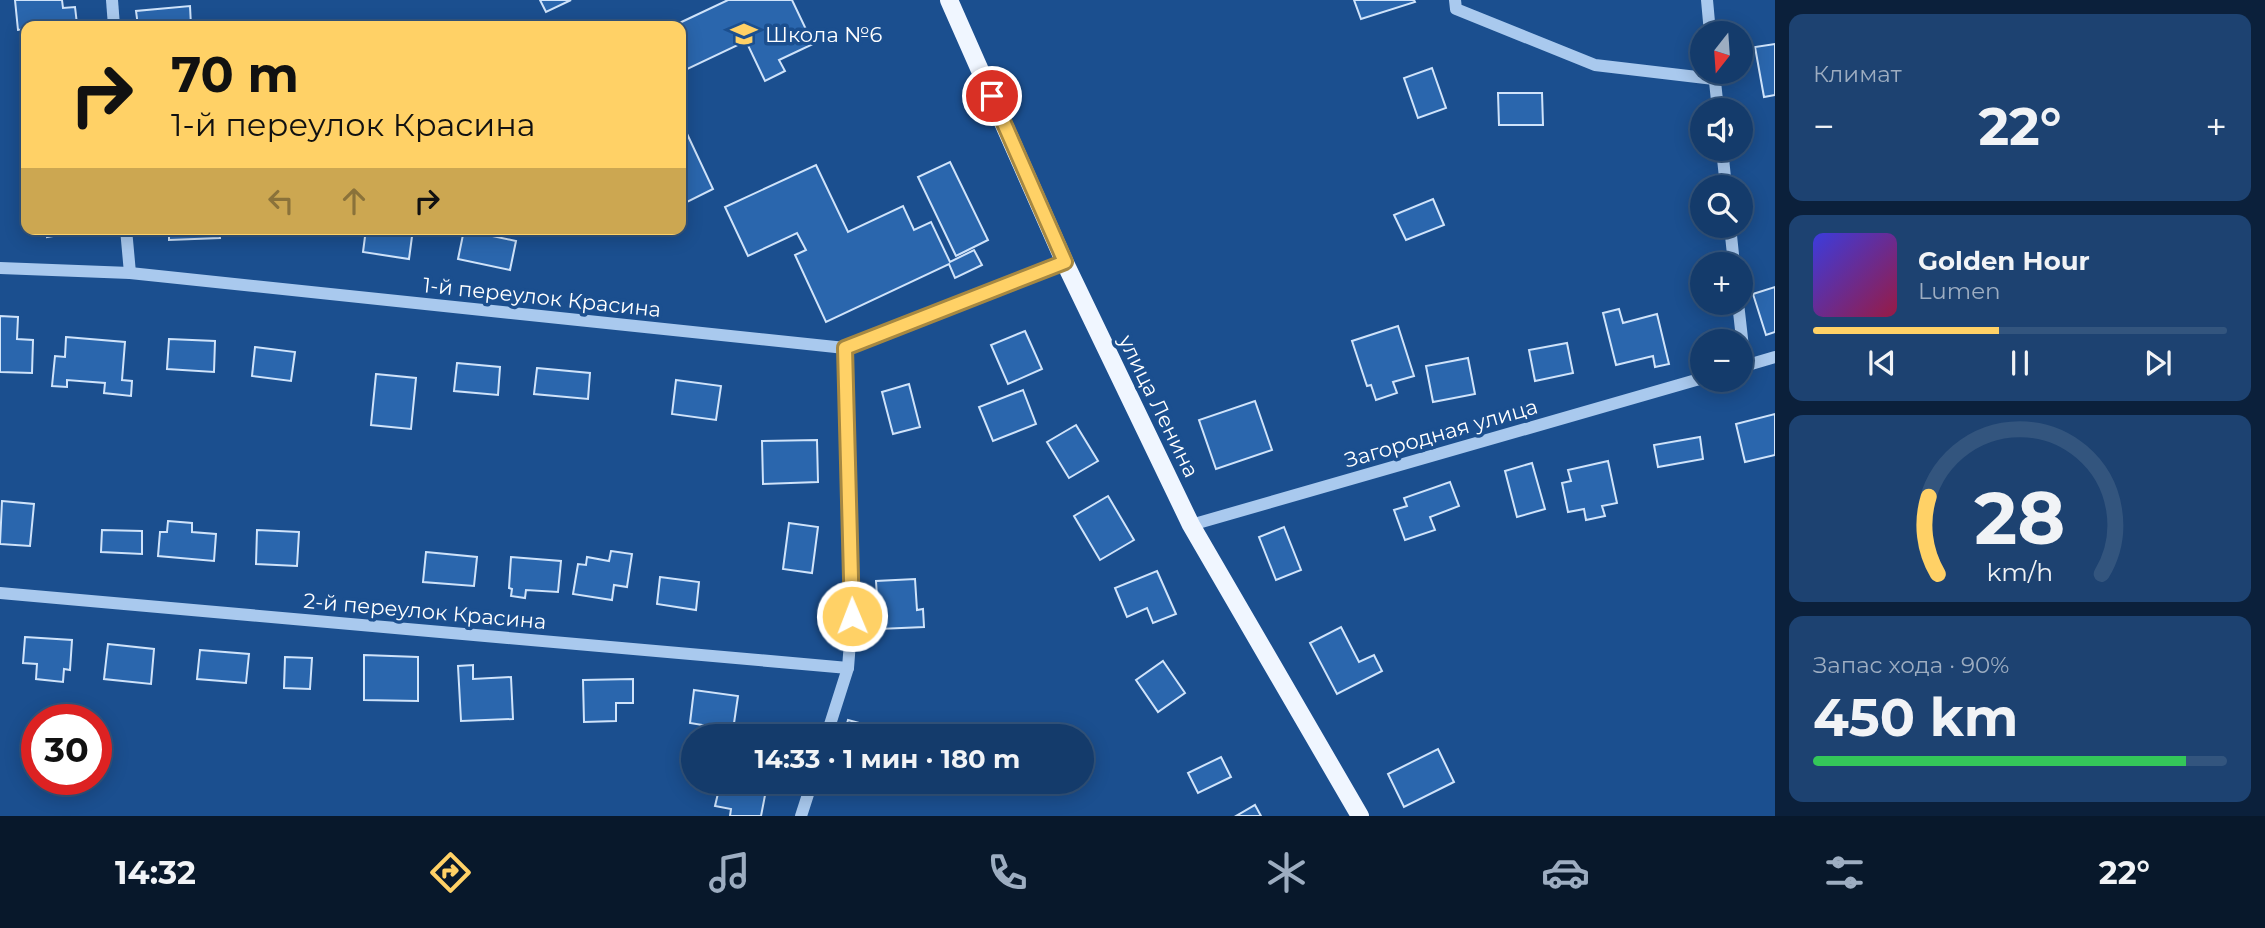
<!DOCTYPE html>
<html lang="ru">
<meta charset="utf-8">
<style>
body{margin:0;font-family:Montserrat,sans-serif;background:#1d4271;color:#f1f3f6;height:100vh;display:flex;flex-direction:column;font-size:26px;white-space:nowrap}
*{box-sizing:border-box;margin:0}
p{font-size:23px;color:#9dadc1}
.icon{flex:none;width:38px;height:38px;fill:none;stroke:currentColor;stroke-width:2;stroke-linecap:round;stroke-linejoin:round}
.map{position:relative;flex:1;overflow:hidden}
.side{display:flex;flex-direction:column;gap:14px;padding:14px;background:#0b203b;width:490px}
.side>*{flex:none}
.banner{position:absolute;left:21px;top:21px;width:665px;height:214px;border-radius:14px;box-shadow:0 4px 18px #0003,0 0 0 2px #33557e;background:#ffd166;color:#111;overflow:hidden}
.needle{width:46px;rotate:197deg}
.fabs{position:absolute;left:1690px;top:21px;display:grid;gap:14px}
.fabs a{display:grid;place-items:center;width:63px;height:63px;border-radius:50%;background:#143b6b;box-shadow:0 4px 18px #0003,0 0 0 2px #33557e;font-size:35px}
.speed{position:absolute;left:21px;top:704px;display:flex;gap:14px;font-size:35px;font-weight:700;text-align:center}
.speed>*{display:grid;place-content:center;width:91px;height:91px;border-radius:50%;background:#143b6b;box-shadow:0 4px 18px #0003,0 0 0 2px #33557e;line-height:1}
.speed .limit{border:10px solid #d22;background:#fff;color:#111}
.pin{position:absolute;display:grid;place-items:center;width:60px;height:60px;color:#fff;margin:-30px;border:4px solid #fff;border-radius:50%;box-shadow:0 2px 7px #0007}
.me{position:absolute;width:77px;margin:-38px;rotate:359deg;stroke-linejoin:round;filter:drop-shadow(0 0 5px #0008)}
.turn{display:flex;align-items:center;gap:24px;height:147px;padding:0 35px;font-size:32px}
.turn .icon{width:91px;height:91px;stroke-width:2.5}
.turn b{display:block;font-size:49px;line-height:60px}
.lanes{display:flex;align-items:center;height:66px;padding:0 35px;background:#0003;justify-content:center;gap:35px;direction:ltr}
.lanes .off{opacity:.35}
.big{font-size:52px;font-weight:700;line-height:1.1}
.side .card{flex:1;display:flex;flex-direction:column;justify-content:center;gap:10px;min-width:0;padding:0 24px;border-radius:14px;background:#1d4271}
.side .dial{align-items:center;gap:0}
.dial svg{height:182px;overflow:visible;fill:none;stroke:#33557e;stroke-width:7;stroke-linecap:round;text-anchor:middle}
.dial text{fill:#f1f3f6;stroke:none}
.song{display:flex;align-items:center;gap:21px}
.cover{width:84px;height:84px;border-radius:10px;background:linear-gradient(135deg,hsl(240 70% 55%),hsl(340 70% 35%))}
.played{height:7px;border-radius:4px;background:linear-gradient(90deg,#ffd166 45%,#33557e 45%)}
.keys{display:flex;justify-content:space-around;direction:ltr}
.heat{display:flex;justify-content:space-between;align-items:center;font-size:38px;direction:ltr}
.charge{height:10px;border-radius:5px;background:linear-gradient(90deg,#34c759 90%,#33557e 0)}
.trip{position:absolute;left:681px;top:724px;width:413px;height:70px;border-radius:35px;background:#143b6b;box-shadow:0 4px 18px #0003,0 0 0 2px #33557e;font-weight:700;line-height:70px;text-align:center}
.tab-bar{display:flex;height:112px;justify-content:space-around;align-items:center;background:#08182b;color:#9dadc1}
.tab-bar .icon{width:49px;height:49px}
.tab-bar .current{color:#ffd166}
.tab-bar b{font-size:32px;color:#f1f3f6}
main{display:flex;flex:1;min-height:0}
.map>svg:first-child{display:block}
.building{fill:#2a66ad;stroke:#cfe3fa;stroke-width:2}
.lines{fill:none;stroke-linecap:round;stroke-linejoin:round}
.minor{stroke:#a9c9ee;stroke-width:12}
.major{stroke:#f0f6ff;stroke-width:18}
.route-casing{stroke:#a68842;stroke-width:18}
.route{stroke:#ffd166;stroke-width:12}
.labels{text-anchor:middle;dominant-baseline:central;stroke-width:7;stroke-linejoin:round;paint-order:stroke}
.poi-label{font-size:21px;fill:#fff;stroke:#1b4f8f;text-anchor:start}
.street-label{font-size:21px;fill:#fff;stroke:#1b4f8f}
</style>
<main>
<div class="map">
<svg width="1775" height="816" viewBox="0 0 1775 816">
<rect width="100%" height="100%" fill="#1b4f8f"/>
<g class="building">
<path d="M15 0H62L63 8 75 7 77 24 26 26V29L18 30Z"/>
<path d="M540 0H571L546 12Z"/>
<path d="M728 0H792L813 44 779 60 785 71 765 81 746 41 681 72V26H673Z"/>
<path d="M1354 0H1414L1415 2 1361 19Z"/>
<path d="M190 6 191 26H138L136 11Z"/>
<path d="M1775 44V95L1764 97 1755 47Z"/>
<path d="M1432 68 1446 108 1418 118 1404 78Z"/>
<path d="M1498 93H1542L1543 125H1499Z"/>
<path d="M681 121 713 189 681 205Z"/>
<path d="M950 162 988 240 956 256 918 177Z"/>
<path d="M816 165 848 232 903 206 914 230 931 222 950 262 974 250 982 265 955 278 949 264 826 322 795 255 806 250 797 233 748 256 725 207Z"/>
<path d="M1433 199 1444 225 1406 240 1394 215Z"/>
<path d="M46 229H83V231L47 237Z"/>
<path d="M169 229H219L220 238 169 240Z"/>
<path d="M366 229H413L409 259 363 252Z"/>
<path d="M464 230 516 241 510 270 458 259Z"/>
<path d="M1775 287V332L1766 335 1753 294Z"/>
<path d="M1619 309 1623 323 1657 314 1669 364 1655 367 1653 356 1616 365 1603 313Z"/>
<path d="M0 316 18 317 17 339 33 340 32 373 0 372Z"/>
<path d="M1398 326 1414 376 1393 382 1397 393 1376 400 1371 385 1367 386 1352 341Z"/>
<path d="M1025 331 1042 369 1008 384 991 345Z"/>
<path d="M66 337 125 342 122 380 132 381 131 396 104 393 105 383 67 380V387L52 386 55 356 65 357Z"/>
<path d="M169 339 215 341 214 372 167 369Z"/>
<path d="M1567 343 1573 373 1535 381 1529 350Z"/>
<path d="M255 347 295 352 291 381 252 376Z"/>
<path d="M1468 358 1475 394 1433 402 1426 366Z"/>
<path d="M457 363 500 367 498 395 454 391Z"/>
<path d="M537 368 590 373 588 399 534 394Z"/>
<path d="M376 374 416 378 411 429 371 425Z"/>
<path d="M676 380 721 386 716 420 672 414Z"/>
<path d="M909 384 920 427 893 434 882 392Z"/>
<path d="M1023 390 1036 424 993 441 979 407Z"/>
<path d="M1255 401 1272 450 1216 469 1199 420Z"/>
<path d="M1775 414V455L1745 462 1736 424Z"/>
<path d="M1076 425 1098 461 1069 478 1047 442Z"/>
<path d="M1700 437 1703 459 1658 467 1654 445Z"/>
<path d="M817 440 818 482 763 484 762 441Z"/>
<path d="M1608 461 1617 503 1602 506 1605 516 1586 520 1584 509 1568 512 1562 483 1571 481 1568 470Z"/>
<path d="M1532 463 1545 509 1517 517 1505 471Z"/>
<path d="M1450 482 1459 506 1430 517 1435 530 1405 540 1394 510 1407 506 1404 498Z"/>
<path d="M1108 496 1134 540 1100 560 1074 516Z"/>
<path d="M2 501 34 504 30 546 0 544Z"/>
<path d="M168 521 192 523V532L216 534 214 561 158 556 160 532H167Z"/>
<path d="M789 523 818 527 812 573 783 569Z"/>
<path d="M1284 527 1301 570 1276 580 1259 537Z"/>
<path d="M102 530 142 531V554L101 552Z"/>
<path d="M257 530 299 532 297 566 256 564Z"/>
<path d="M611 551 632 554 627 587 614 585 612 600 573 594 578 564 586 565 587 557 609 561Z"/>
<path d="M426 552 477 557 474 586 423 582Z"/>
<path d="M511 557 561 561 558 592 526 590 525 598 511 596 512 589 509 588Z"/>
<path d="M1157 571 1176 614 1153 623 1147 608 1127 617 1115 588Z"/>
<path d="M660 577 699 582 696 610 657 604Z"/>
<path d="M915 579 917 610 923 609 924 627 879 629 876 581Z"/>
<path d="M1341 627 1359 662 1374 655 1382 671 1337 694 1310 643Z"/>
<path d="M25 637 72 640 70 670 64 669 63 682 36 679 37 664 23 663Z"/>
<path d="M108 644 154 649 151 684 104 679Z"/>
<path d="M200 650 249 654 246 683 197 679Z"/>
<path d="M364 655 418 657V701L364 700Z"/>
<path d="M285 657 312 658 310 689 284 688Z"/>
<path d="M1163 661 1185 693 1158 712 1136 680Z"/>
<path d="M473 665V679L511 677 513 719 461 721 458 666Z"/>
<path d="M633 679V703H616V721L584 722 583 680Z"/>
<path d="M694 690 738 696 733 730 690 723Z"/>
<path d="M848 720 874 727 871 737H843Z"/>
<path d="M1438 749 1454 782 1404 807 1388 774Z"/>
<path d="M1221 757 1231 777 1198 793 1188 773Z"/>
<path d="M737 782 767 785 761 816H730L731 809 715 806 720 785 736 788Z"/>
<path d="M1255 805 1261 816H1236Z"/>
</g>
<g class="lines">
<g class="minor">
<path d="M112 0 114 26"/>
<path d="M1455 0 1456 9 1595 65 1714 79"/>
<path d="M1707 0 1710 33"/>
<path d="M1714 72 1718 110"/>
<path d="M1722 149 1726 187"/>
<path d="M1730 226 1734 264"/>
<path d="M126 229 130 273"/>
<path d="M0 268 130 273 845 348 1065 263"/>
<path d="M1738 303 1745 365"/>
<path d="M1741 367 1775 357"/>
<path d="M1191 525 1703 378"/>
<path d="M0 593 848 668"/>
<path d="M826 737 848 668 852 616 845 348"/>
<path d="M801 816 812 782"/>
</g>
<path class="major" d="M949 0 1065 263 1191 525 1360 816"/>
</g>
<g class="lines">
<g class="route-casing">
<path id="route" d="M852 616 845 348 1065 262 992 96"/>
</g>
<use href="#route" class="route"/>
</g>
<defs>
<g id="school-bare" transform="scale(2.1)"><path d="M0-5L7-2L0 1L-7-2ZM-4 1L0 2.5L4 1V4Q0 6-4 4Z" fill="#ffd166" stroke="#1b4f8f" stroke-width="2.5" paint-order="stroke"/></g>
</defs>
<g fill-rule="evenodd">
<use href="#school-bare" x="744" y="34"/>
</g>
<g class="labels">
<g class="poi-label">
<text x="765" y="34">Школа №6</text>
</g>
<g class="street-label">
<text transform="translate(542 297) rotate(6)">1-й переулок Красина</text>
<text transform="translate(1159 406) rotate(64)">улица Ленина</text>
<text transform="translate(1441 433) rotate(-16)">Загородная улица</text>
<text transform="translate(425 611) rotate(5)">2-й переулок Красина</text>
</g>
</g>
</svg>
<div class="fabs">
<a><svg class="needle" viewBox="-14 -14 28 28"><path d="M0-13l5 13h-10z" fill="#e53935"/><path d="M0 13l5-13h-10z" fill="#9dadc1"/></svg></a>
<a><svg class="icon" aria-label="sound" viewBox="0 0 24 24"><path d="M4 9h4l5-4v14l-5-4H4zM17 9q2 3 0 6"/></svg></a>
<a><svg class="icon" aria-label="search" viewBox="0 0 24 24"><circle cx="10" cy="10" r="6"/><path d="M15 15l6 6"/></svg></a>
<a>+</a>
<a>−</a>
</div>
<div class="speed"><div class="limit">30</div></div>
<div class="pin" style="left:992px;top:96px;background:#d93025"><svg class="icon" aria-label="arrive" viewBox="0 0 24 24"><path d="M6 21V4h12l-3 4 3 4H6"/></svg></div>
<svg class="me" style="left:852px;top:616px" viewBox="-20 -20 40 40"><circle r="17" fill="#ffd166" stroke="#fff" stroke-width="3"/><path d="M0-11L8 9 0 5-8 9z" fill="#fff"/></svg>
<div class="trip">14:33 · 1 мин · 180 m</div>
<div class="banner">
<div class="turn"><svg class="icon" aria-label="right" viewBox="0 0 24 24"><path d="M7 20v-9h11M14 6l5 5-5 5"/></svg><div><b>70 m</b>1-й переулок Красина</div></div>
<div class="lanes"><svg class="icon off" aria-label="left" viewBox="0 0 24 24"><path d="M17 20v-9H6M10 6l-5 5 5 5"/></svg><svg class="icon off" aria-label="ahead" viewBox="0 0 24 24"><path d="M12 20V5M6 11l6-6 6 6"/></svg><svg class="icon" aria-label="right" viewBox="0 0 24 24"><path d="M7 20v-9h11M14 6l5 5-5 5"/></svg></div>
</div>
</div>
<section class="side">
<div class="card"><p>Климат</p>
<div class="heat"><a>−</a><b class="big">22°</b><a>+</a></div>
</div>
<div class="card">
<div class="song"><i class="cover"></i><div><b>Golden Hour</b><p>Lumen</p></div></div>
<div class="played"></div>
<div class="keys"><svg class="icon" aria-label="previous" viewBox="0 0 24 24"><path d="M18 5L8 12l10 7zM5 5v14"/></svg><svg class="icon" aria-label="pause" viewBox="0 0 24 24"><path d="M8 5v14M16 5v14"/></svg><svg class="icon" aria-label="next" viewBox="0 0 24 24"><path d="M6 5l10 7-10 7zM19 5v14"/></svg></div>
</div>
<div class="card dial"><svg viewBox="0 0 100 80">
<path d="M14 69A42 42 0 1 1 86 69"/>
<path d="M14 69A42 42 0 0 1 10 35" stroke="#ffd166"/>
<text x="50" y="56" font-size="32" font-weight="700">28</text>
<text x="50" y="72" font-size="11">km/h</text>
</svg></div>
<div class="card"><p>Запас хода · 90%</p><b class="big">450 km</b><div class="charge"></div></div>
</section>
</main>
<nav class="tab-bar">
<b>14:32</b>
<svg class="icon current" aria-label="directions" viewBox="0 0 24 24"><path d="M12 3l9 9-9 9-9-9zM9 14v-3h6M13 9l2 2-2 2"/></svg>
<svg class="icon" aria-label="music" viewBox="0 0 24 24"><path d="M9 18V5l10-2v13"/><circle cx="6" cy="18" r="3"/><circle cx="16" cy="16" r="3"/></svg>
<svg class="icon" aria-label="phone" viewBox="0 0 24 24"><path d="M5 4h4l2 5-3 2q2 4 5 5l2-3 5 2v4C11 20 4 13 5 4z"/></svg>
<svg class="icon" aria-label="climate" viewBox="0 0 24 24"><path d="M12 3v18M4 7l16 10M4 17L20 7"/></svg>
<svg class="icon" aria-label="car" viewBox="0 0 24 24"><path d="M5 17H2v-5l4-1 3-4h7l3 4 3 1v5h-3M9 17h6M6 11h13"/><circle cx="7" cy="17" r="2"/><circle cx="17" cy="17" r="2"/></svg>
<svg class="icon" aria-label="filters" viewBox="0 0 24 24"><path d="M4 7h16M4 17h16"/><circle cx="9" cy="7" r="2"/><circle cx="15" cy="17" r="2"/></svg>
<b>22°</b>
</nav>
